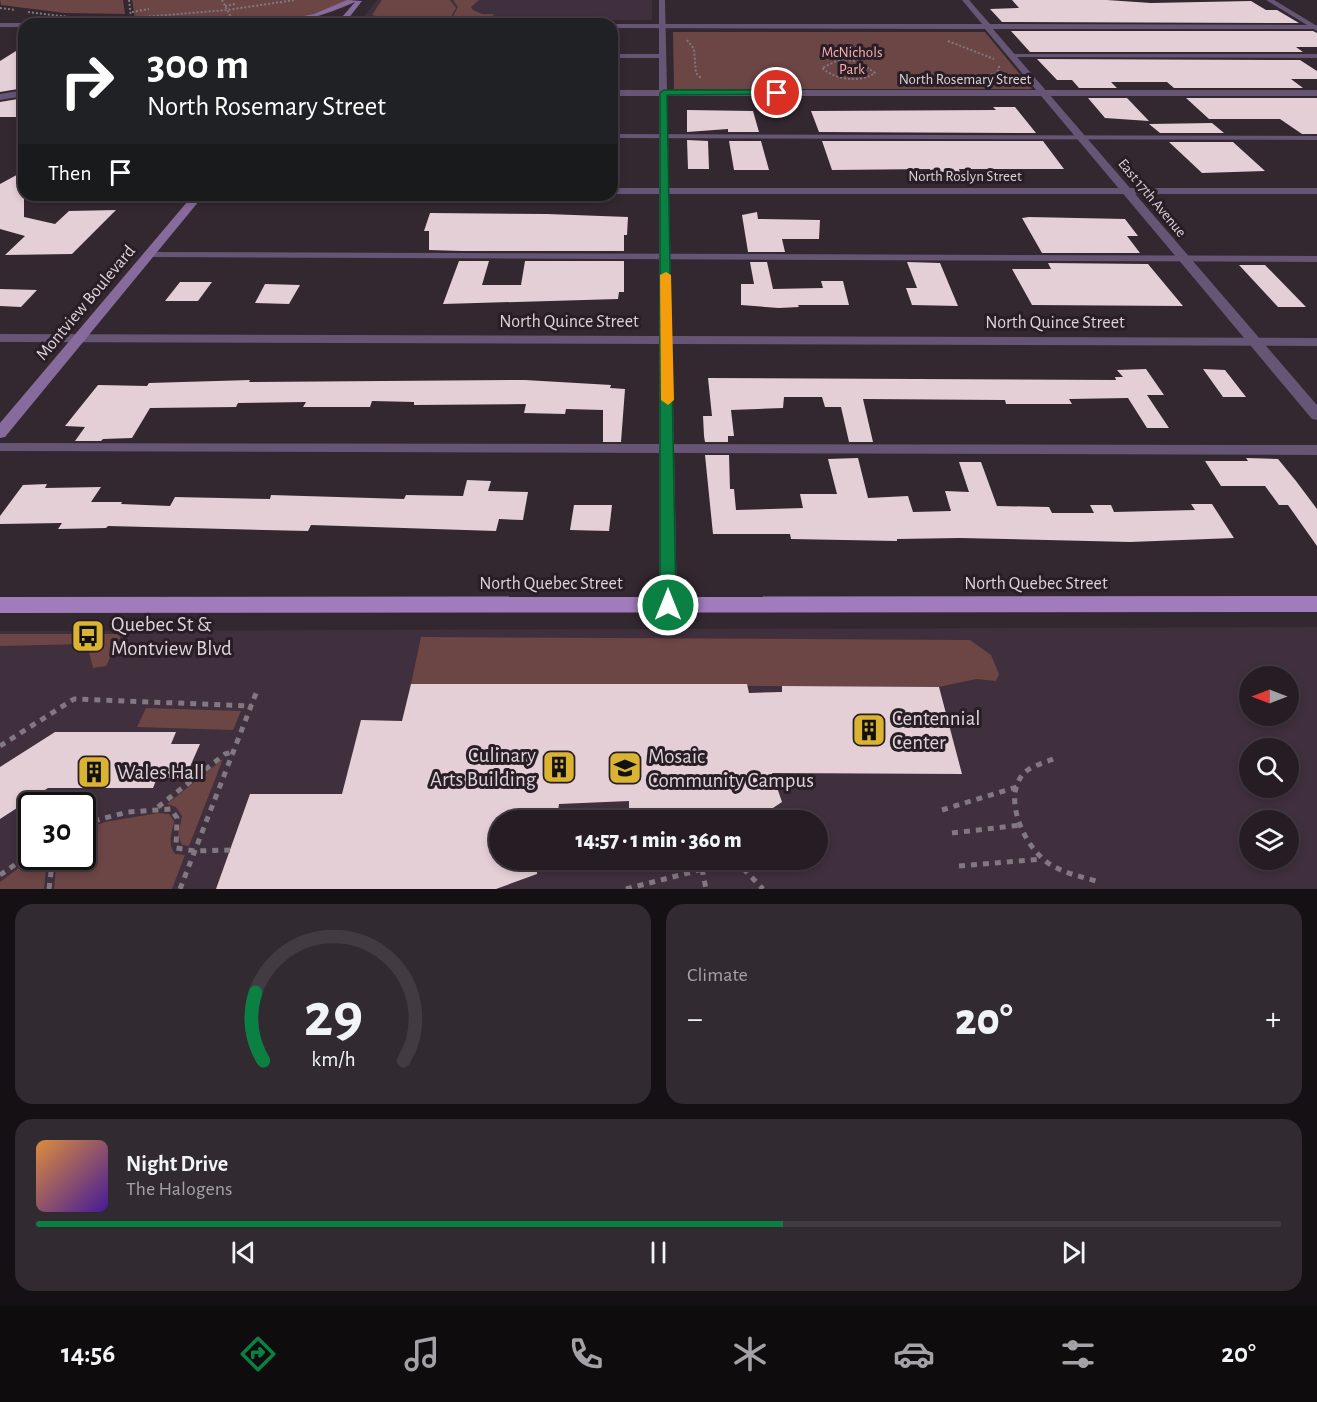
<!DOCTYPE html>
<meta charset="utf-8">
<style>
body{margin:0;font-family:"Alegreya Sans",sans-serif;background:#322a31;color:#f1f3f6;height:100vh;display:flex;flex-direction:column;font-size:22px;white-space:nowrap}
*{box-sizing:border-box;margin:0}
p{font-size:20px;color:#a4a2a6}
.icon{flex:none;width:33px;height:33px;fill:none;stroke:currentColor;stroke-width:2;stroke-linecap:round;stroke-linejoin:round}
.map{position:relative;height:889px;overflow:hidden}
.panel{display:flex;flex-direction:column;gap:15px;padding:15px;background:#151014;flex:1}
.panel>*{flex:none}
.guide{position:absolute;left:18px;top:18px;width:600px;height:183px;border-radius:18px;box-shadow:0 3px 9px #0003,0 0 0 2px #423b41;background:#202124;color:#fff;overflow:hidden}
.needle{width:39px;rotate:270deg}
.controls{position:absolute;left:1239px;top:666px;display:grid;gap:12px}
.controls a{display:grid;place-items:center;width:60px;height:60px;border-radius:50%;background:#261d24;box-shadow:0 3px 9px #0003,0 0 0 2px #423b41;font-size:30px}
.speed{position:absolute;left:18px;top:792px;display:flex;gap:12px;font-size:30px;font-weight:700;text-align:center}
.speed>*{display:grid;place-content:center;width:78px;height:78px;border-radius:50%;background:#261d24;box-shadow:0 3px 9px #0003,0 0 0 2px #423b41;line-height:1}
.speed .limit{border:3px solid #111;border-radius:9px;background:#fff;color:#111}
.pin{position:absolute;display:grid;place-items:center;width:51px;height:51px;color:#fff;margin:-26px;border:3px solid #fff;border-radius:50%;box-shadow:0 2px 6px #0007}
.me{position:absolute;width:66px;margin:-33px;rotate:0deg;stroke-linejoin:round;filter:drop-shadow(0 0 4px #0008)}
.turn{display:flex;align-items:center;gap:21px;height:126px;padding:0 30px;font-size:27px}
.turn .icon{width:78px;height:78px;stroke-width:2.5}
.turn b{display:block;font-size:42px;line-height:51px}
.then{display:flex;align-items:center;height:57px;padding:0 30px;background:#0003;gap:12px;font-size:22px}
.big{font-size:45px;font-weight:800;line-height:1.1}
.panel .tile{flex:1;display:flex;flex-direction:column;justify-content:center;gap:9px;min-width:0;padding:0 21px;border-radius:18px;background:#322a31}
.panel .dial{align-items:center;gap:0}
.dial svg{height:156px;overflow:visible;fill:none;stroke:#423b41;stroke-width:7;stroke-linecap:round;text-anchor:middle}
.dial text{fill:#f1f3f6;stroke:none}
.song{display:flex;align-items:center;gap:18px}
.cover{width:72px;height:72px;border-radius:9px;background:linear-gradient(135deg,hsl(30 70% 55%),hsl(260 70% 35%))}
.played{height:6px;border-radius:3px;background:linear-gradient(90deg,#0b8043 60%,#423b41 60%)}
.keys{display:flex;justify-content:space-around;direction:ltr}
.heat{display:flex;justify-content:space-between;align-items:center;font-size:33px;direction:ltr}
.panel .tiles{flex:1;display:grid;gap:15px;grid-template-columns:1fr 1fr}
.tile:last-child{grid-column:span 2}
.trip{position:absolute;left:489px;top:810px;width:339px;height:60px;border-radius:30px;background:#261d24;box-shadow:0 3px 9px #0003,0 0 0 2px #423b41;font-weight:800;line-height:60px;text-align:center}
.dock{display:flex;height:96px;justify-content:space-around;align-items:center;background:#0f0c0e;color:#a4a2a6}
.dock .icon{width:42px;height:42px}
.dock .current{color:#0b8043}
.dock b{font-size:27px;color:#f1f3f6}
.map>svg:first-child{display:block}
.built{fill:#402f3d;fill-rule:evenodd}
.green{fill:#6c4545}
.building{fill:#e3cfd5}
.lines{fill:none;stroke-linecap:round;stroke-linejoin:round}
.path-far1{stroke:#827880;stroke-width:2;stroke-dasharray:2 2;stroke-linecap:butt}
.path{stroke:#827880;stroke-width:5;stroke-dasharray:6 6;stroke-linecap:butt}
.service{fill:#665574;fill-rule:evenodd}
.minor{fill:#665574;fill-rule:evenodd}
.tertiary{fill:#665574;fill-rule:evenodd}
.secondary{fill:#886b9d;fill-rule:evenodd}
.primary{fill:#a17cbd;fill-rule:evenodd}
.route{fill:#0b8043;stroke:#07532c;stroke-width:1.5}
.slow{fill:#f59e0b}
.labels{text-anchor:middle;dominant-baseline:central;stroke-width:6;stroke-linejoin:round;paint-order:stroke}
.far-park-label{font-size:15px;fill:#fcb0ae;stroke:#291d26}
.far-street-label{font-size:15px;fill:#dcd4da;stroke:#291d26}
.street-label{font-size:18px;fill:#dcd4da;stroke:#291d26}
.near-poi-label{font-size:21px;fill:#dcd4da;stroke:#291d26;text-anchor:start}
</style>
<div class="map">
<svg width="1317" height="889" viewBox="0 0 1317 889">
<rect width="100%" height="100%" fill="#332730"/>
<g class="built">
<path d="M377 0H652V20H361Z"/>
<path d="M1317 627V889H0V631ZM1250 676H1288V716H1250ZM1250 748H1288V788H1250ZM32 806H82V856H32ZM500 820H818V860H500ZM1250 820H1288V860H1250Z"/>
</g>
<g class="green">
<path d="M0 0H123L125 14 65 13 1 5Z"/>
<path d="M132 0H353C328 14 298 20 269 24H136Z"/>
<path d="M382 0H450L456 8 451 17H378L372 15Z"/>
<path d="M453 0H479L471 7 473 10 482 14H494L491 19 451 20 458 7Z"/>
<path d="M673 32H985L1032 89H674Z"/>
<path d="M0 634H122L106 666 93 668 87 644 0 646Z"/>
<path d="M421 637 970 640 991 655 999 674 996 681 976 679 939 687 411 684Z"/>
<path d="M146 708 241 711 233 730 137 727Z"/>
<path d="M223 759 189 846 182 845 178 835 182 816 176 807 167 804Z"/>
<path d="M158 813 169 814 174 821C172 833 167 843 175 854L185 855 172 889H54L57 857 82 856 83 830 105 822Z"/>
<path d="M35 856 47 857 44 889H0V882Z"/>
</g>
<g class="building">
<path d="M1012 0H1107L1151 3 1251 1 1266 10H1277L1299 23 1002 22 990 9 1019 8Z"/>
<path d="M1011 31H1313L1317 33V47H1296L1303 52H1030Z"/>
<path d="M24 46V88L0 92V61Z"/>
<path d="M1037 59 1300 60 1317 71V79H1291L1303 88H1174L1167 82H1111L1117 88H1079L1072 80H1057Z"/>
<path d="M24 98V112L16 117H0V102Z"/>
<path d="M1088 98H1127L1149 121 1105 118Z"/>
<path d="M1186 98H1317V134H1302L1280 119H1209Z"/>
<path d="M993 107H1015L1036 133 819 132 811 111 996 110Z"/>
<path d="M687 110 753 111 759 132H728V129L687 132Z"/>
<path d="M1212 123 1224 133H1160L1149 124Z"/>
<path d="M687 140 708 141 709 169H688Z"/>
<path d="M729 141H761L769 170H734Z"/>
<path d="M822 141H1043L1064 169H959L960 172H931L930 169 832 170Z"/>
<path d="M1169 142H1233L1265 171 1202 173Z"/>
<path d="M24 171V217L55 224 69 211 116 210 72 254 5 255 25 236 0 229V184Z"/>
<path d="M757 212 758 219 820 220 819 239H782L785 252H748L742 215Z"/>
<path d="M430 213 547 214 628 217 627 235H624V251H462L429 250V231H424Z"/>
<path d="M1029 217 1125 219 1138 236H1127L1140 253H1042L1022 218Z"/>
<path d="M459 261H489L482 285H521L525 261H624V292H619L618 299 443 304Z"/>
<path d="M750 262H767L773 289 823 288 821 281H843L849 305H798L799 307 779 308 741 305V284H754Z"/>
<path d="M907 262 940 263 958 306 912 305 906 288H917Z"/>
<path d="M1048 263 1148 264 1183 306 1032 305 1012 269H1051Z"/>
<path d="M1239 265H1265L1306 307H1278Z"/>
<path d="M180 282H212L198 301H165Z"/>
<path d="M265 284 300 285 289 304 255 303Z"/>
<path d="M0 289 37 290 21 307 0 306Z"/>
<path d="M1146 369 1164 395H1147L1169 428H1147L1128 398 1069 399 1072 404H1006L1005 400 863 399 873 442H849L841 407H825L822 397H784L783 408 731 410 734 436H728V442H705L704 436 703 416H712L708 378 1116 380 1115 377H1123L1117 370Z"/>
<path d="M1203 369 1225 370 1246 397H1223Z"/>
<path d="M250 380 249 382 525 380 611 385 610 388 625 389 621 442H603V410L566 409 565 414 524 413 526 404 414 405V402L372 401 370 407H303L306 402 238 403 236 407 150 408 132 438 103 439 101 441H75L85 427 65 426 98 385 147 386 149 383Z"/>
<path d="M705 455H729L730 489H734L736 510 803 508 800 494H837L828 459 858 458 868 498 908 496 913 512 951 511 945 491 969 492 959 462H981L997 506 1049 507 1052 513H1094L1090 505H1111L1114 512 1195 510 1191 504H1212L1234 538 1130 542 960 538 897 539V541L791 539 790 534H713Z"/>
<path d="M1246 458 1278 459 1296 481 1317 509V546L1288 505H1279L1265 486H1221L1205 461H1248Z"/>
<path d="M467 480 491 481 488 491 528 492 523 520 499 519 496 531 311 525 308 531 108 526 106 528 58 529 62 523 0 524V516L23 485 47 484 45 488 101 487 91 502H122L121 504 170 506 175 497 270 499 271 495 404 499 406 495 463 496Z"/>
<path d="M574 505H612L609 531 570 530Z"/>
<path d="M411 684H747L749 693 782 692V686L939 687 962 774 772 773 782 802 755 820H649L629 812V801L559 804 557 820H500V860H537V874L496 889H216L250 794H342L361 720 402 721Z"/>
<path d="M55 732H176L171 744H200L185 778H157L153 788H48L0 819V767Z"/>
</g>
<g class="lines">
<g class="path-far1">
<path d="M129 0 131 18 227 10 295 0"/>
<path d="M222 0 232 19"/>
<path d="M225 6 235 4"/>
<path d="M0 8 15 10"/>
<path d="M28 12 69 17"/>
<path d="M132 12 149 9"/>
<path d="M687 40 694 49 696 73 701 78"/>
<path d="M948 41 994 59"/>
<path d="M841 59 860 62 875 73C860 83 836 80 822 68Z"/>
<path d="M983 77 997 73 1000 64"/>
</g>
<g class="path">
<path d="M0 746 74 699 252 706"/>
<path d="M1053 759C1044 763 1031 766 1024 773 1001 798 1025 847 1048 863 1063 873 1079 876 1096 881"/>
<path d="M158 807 225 754 233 752"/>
<path d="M942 810 1017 787"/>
<path d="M82 824 128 812 171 809 177 818 176 848 195 851 230 850"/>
<path d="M952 833 1021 825"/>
<path d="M735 860 763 889"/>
<path d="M959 866 1042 859"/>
<path d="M702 869 706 889"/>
<path d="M0 875 32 853"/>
<path d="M49 889 53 856"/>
<path d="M180 889 258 688"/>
<path d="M626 889 738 860"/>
</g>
<g class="service">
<path d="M612 54H663L666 56 663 58H612Z"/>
<path d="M1013 54H1317V58L1011 57 1010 56Z"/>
<path d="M612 134 1317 136V140L612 138Z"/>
<path d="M149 252 1317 256V262L146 257 144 255Z"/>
<path d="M0 443 1317 445V455L0 451Z"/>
</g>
<g class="minor">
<path d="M659 0H665L667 90H1317V96H667L669 188H1317V194H669L672 336 1317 338V346L672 344 677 605 674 611 668 613 662 611 659 605V344L0 342V334L659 336V194H612V188H659V96H612V90H659Z"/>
<path d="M1266 0H1274L1317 26V31Z"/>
<path d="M24 90V96L0 100V94Z"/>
</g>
<g class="tertiary">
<path d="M962 0H969L990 24 1317 25V29H993L1317 405V420L1312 419 985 29 612 28 611 24H982Z"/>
<path d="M0 23H24L27 24H24V27H0Z"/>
</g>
<g class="secondary">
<path d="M347 0 362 1 344 24H336L355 2C325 15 298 24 265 24L314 14Z"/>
<path d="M193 195H204L5 437 0 438V423Z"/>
</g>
<path class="primary" d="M1317 596V612L0 613V597Z"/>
</g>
<path class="route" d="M777 90 780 91V94L667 95 676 605 674 610 668 612 662 610 660 605V93L664 90Z"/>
<path class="slow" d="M666 272 671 275 674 400 668 405 661 400 660 275Z"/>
<defs>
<g id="bus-square" transform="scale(1.725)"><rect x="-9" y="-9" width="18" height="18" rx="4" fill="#dab333" stroke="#291d26"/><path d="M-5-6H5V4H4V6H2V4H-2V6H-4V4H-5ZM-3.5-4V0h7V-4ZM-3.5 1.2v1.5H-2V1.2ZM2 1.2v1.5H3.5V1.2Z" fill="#111"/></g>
<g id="building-square" transform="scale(1.725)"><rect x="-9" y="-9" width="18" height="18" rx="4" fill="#dab333" stroke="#291d26"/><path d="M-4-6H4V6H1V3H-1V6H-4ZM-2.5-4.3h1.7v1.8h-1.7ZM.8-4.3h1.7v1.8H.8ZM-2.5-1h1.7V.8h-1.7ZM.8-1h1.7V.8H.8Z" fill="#111"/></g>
<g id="school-square" transform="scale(1.725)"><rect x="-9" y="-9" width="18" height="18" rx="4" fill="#dab333" stroke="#291d26"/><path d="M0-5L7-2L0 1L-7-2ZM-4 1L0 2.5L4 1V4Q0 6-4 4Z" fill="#111"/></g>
</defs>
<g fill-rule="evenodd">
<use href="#bus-square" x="88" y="636"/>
<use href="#building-square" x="869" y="730"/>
<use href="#building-square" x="559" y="767"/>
<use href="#school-square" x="625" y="768"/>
<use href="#building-square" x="94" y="772"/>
</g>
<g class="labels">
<g class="far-park-label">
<text x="852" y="52">McNichols<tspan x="852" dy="17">Park</tspan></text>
</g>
<g class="far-street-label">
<text x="965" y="79">North Rosemary Street</text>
<text x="965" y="176">North Roslyn Street</text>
<text transform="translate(1152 198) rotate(50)">East 17th Avenue</text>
</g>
<g class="street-label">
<text transform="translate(86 303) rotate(-50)">Montview Boulevard</text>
<text x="569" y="322">North Quince Street</text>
<text x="1055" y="323">North Quince Street</text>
<text x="551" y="584">North Quebec Street</text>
<text x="1036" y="584">North Quebec Street</text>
</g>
<g class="near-poi-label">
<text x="111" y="624">Quebec St &amp;<tspan x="111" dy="24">Montview Blvd</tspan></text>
<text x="892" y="718">Centennial<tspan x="892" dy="24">Center</tspan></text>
<text x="536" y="755" text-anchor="end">Culinary<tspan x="536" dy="24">Arts Building</tspan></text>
<text x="648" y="756">Mosaic<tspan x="648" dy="24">Community Campus</tspan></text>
<text x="117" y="772">Wales Hall</text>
</g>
</g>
</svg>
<div class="controls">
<a><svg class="needle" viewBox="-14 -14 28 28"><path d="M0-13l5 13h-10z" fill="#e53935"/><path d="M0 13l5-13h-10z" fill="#a4a2a6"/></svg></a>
<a><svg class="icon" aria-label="search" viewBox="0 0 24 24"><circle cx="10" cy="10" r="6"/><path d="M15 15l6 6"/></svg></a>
<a><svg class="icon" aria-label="layers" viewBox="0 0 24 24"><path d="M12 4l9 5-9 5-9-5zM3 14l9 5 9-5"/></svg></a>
</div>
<div class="speed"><div class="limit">30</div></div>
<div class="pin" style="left:777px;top:93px;background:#d93025"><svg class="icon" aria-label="arrive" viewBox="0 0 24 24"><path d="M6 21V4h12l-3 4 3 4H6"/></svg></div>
<svg class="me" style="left:668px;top:605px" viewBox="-20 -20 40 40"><circle r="17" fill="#0b8043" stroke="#fff" stroke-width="3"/><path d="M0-11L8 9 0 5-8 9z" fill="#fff"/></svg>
<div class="trip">14:57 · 1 min · 360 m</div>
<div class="guide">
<div class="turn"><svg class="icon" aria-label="right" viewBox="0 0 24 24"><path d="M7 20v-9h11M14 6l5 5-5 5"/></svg><div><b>300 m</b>North Rosemary Street</div></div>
<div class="then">Then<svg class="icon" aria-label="arrive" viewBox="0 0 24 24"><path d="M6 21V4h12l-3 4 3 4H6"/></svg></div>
</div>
</div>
<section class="panel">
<div class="tiles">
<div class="tile dial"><svg viewBox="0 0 100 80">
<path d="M14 69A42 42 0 1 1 86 69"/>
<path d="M14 69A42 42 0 0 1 10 34" stroke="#0b8043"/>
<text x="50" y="56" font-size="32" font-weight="700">29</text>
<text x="50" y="72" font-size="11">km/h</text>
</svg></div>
<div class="tile"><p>Climate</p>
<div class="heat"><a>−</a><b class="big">20°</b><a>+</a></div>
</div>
<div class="tile">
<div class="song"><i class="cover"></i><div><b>Night Drive</b><p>The Halogens</p></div></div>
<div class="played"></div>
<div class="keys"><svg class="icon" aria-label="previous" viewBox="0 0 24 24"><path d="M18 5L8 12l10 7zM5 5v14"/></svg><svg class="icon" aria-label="pause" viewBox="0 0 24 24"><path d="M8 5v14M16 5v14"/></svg><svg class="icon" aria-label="next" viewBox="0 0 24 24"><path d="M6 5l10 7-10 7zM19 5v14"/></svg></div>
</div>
</div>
</section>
<nav class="dock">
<b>14:56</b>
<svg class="icon current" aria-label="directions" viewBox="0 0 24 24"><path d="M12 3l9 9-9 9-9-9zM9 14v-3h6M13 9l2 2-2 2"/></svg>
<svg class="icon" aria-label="music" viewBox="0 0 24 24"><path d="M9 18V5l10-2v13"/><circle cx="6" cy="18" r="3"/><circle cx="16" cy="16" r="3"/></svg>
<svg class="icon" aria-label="phone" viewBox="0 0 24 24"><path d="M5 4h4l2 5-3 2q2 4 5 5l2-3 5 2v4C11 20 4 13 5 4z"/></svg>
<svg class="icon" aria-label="climate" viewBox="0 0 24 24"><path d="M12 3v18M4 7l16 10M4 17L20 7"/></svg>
<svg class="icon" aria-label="car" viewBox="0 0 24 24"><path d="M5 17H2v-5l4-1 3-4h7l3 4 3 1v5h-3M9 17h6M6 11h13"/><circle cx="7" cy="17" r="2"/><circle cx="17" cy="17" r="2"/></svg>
<svg class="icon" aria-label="filters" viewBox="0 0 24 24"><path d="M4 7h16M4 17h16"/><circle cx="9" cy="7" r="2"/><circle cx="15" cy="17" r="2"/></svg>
<b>20°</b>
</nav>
